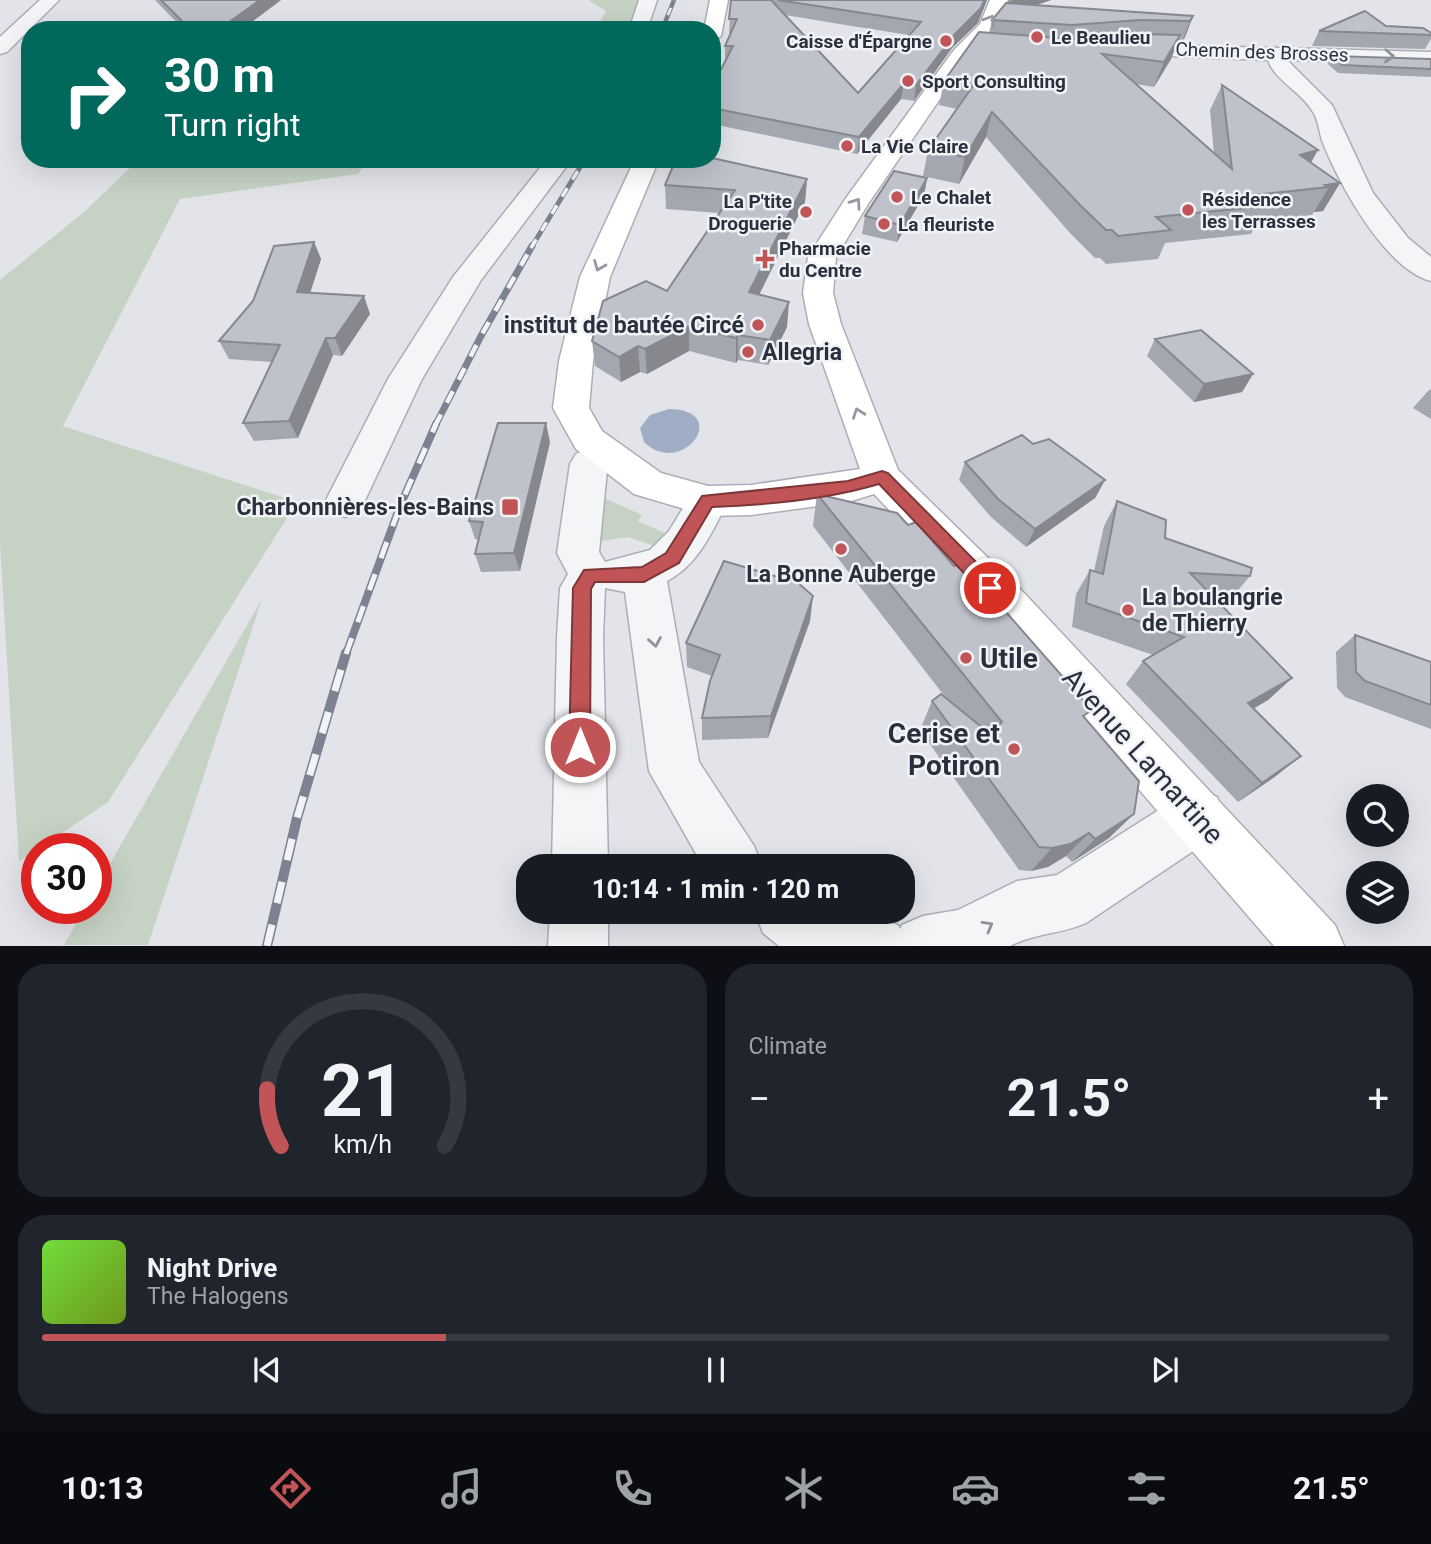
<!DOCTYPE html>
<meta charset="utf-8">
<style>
body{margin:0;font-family:Roboto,sans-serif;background:#20242c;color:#f1f3f6;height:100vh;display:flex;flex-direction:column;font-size:26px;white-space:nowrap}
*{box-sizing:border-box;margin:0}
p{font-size:23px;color:#9ea1a6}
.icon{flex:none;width:38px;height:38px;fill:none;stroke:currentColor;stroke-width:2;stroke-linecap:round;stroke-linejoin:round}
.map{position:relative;height:946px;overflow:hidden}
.panel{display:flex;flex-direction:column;gap:18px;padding:18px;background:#0d0f14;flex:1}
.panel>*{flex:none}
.hud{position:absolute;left:21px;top:21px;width:700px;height:147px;border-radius:28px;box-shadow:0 7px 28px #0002;background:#00695c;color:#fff;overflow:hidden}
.tools{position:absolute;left:1346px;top:784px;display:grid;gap:14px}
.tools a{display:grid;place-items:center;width:63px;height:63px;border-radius:50%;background:#171b24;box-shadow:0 7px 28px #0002;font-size:35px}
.speed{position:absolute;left:21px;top:833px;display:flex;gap:14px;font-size:35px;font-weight:700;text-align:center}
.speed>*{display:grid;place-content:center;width:91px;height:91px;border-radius:50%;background:#171b24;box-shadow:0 7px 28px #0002;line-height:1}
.speed .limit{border:10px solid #d22;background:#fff;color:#111}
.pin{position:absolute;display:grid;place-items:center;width:60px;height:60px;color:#fff;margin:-30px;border:4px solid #fff;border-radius:50%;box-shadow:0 2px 7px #0007}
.me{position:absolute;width:77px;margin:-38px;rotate:0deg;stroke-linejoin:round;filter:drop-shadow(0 0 5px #0008)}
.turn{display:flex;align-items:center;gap:24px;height:147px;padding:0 28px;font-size:32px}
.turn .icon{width:91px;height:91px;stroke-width:2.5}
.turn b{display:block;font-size:49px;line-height:60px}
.big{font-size:52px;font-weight:700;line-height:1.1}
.panel .tile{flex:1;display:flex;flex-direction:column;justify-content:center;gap:10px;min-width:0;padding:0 24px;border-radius:28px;background:#20242c}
.panel .dial{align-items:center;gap:0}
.dial svg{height:182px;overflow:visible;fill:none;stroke:#363941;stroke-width:7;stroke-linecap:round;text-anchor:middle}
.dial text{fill:#f1f3f6;stroke:none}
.song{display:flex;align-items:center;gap:21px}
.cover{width:84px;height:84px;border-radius:10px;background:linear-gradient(135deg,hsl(100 70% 55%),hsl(80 70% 35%))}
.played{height:7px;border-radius:4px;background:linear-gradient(90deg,#c05457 30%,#363941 30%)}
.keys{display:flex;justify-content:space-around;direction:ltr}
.heat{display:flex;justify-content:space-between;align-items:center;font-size:38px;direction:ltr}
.panel .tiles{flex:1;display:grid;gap:18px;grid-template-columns:1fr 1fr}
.tile:last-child{grid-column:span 2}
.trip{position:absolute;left:516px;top:854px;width:399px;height:70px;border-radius:28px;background:#171b24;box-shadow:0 7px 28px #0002;font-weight:700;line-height:70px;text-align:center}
.tab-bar{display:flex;height:112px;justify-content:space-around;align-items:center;background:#090b0e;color:#9ea1a6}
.tab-bar .icon{width:49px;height:49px}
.tab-bar .selected{color:#c05457}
.tab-bar b{font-size:32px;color:#f1f3f6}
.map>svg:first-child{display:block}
.green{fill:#c5d2c4}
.water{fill:#a0aec5}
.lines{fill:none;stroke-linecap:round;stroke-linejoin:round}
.street-casing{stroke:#abaeb6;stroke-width:3}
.secondary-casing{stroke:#abaeb6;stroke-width:3}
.street{fill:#f4f5f7;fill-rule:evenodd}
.secondary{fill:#fff;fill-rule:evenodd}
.rail-far4-casing{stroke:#7d8291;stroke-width:4.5}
.rail-far3-casing{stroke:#7d8291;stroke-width:5}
.rail-far2-casing{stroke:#7d8291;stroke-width:7}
.rail-far1-casing{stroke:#7d8291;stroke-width:8}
.rail-casing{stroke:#7d8291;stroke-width:10}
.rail-far4{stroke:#f1f3f6;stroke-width:2.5;stroke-dasharray:8;stroke-linecap:butt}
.rail-far3{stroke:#f1f3f6;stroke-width:3.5;stroke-dasharray:10;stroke-linecap:butt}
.rail-far2{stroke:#f1f3f6;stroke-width:4.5;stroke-dasharray:13;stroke-linecap:butt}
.rail-far1{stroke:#f1f3f6;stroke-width:5;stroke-dasharray:17;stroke-linecap:butt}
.rail{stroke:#f1f3f6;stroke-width:7;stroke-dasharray:22;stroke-linecap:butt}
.wall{fill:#a4a7af;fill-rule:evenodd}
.shaded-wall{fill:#86888e}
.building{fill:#bfc2cb;stroke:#86888e;stroke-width:2}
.oneway{stroke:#95989f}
.oneway2{stroke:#90929b}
.route{fill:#c05457;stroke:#7d3739;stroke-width:2}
.poi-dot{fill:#c05457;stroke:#f1f3f6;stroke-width:2.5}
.labels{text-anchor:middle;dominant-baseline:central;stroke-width:5;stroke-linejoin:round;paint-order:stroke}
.far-poi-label{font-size:19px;font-weight:bold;fill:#2b303f;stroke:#f1f3f6;text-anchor:start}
.far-street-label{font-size:19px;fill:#2b303f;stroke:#f1f3f6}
.poi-label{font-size:23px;font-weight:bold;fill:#2b303f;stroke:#f1f3f6;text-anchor:end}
.near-poi-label{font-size:28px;font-weight:bold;fill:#2b303f;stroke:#f1f3f6;text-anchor:start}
.near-street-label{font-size:28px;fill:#2b303f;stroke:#f1f3f6}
</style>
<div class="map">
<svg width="1431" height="946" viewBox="0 0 1431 946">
<rect width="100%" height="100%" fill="#e2e4e9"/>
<g class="green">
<path d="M588 0H639L629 30H596L606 11Z"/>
<path d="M43 159H369L358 174 180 199 63 426 297 502 108 802 19 862 0 542V280L84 212 132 166Z"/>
<path d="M604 498 642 515 638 521 671 536 661 548 628 537 600 541Z"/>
<path d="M262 599 148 945H64L85 908H96V888Z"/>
</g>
<path class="water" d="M669 409C733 410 682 479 644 442L640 428 650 415Z"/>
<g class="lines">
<g class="street-casing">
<g id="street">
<path d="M40 0H59L7 52 0 54V37Z"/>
<path d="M639 0H657L647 30H629Z"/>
<path d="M1122 44 1431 52V64L1287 60 1332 105 1373 193 1408 238 1431 257V281C1386 270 1339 184 1323 143 1319 133 1319 121 1313 112 1303 93 1274 80 1268 60L1115 54 1112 50 1115 46Z"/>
<path d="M547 159H572L481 280 422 379 359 513 345 517 331 513 325 502 388 379 453 277Z"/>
<path d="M604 441 617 444 623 454 617 464 607 470 599 552 605 562 650 550 669 531 694 490 708 486 722 490 728 501C712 532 699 564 667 581L699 762 754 846 762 866H703L649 771 625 592 605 588 603 637 608 866H552L557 637 560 588 568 574 557 553 570 464 576 454Z"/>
<path d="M1198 789 1217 797 1225 816 1217 835 1086 923C1062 934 1034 933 1010 946H779L763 933 755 912H859L898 925 900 929 902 925 923 916 958 910 1017 881 1057 875 1179 797Z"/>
<path d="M550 912H608V946H548Z"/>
</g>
</g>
<g class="secondary-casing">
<g id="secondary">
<path d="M710 0H728L721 36 712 42V30H704Z"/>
<path d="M990 0H1008L997 26 968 58 868 204 836 257 833 293 841 324 898 470 1024 593 1335 925 1344 946H1274L992 619 874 494 848 502 751 515 708 516 634 494 576 449 553 408 559 361 580 277 635 159H659L610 277 593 361 589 408 602 431 661 473 708 486 751 485 860 469 809 324 803 293 808 257 846 198 954 50 980 24Z"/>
</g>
</g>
<use href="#street" class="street"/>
<use href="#secondary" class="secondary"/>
<g class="rail-far4-casing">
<path id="rail-far4" d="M662 30 674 0"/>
</g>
<g class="rail-far3-casing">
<path id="rail-far3" d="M531 248 585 159"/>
</g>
<g class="rail-far2-casing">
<path id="rail-far2" d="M435 426 481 336 532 246"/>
</g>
<g class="rail-far1-casing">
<path id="rail-far1" d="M346 654 400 506 436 424"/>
</g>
<g class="rail-casing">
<path id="rail" d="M267 946 297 818 346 653"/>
</g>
<use href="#rail-far4" class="rail-far4"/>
<use href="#rail-far3" class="rail-far3"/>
<use href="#rail-far2" class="rail-far2"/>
<use href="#rail-far1" class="rail-far1"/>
<use href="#rail" class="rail"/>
</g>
<g class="wall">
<path d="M155 0H281L241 30H184Z"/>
<path d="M731 0H987L978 23 952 48 914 101 901 99 857 154 712 124V87L725 61V46L731 33H729ZM785 15 833 23 909 35 858 93Z"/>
<path d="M1008 0H1051L1036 5 1193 16 1185 37 1182 42H1178L1171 59 1154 87 1136 84 1214 154 1210 110 1222 85 1311 163 1340 183 1323 211 1314 212 1312 215 1258 221 1251 234 1165 243 1158 259 1106 264 1100 258H1095L1070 233 986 137 959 184 923 176 928 150 957 109 939 105 944 81 989 33 992 20 1007 3Z"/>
<path d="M1386 26 1431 33V39L1425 49 1312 46 1319 31Z"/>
<path d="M1332 56 1431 59V77L1338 73 1328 64Z"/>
<path d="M927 178 924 195 897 242 862 234 865 216Z"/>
<path d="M807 179 805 202 759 295 787 327 768 365 738 360 736 363 689 351 647 374 640 372 621 382 595 366 592 341 667 291 719 213 666 209 665 185Z"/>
<path d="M314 242 321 259 310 293 370 314 342 356 333 355 298 438 254 441 243 423 272 362 229 359 219 341Z"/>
<path d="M1155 339 1253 374 1242 392 1194 402 1147 356Z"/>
<path d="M1431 389V419L1413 408 1428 391Z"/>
<path d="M550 442 520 571 481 572 475 554 479 540 475 539 469 521Z"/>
<path d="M1033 444 1105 480 1095 498 1026 547 991 517 959 480 965 462Z"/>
<path d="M817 494 1085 719 1109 838 1072 862 1066 856 1048 867 1031 871 1019 870 920 730 932 701 946 698 813 526Z"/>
<path d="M1117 501 1165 538 1250 576 1230 600 1215 599 1292 678 1268 700 1253 709 1276 776 1238 802 1126 684 1143 661 1153 655 1072 627 1076 594 1090 570 1094 571 1104 526Z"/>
<path d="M810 621 768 738 702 740V718L712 676 687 667 686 643Z"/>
<path d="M1355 635 1431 662V729L1345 697 1337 688 1336 652Z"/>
</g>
<g class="shaded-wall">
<path d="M260 0H281L241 30H218Z"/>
<path d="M984 0H987L978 23 952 48 914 101 916 85 955 34Z"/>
<path d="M1013 0H1051L1004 16 1008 2Z"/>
<path d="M1193 16 1185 37 1182 42 1190 21Z"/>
<path d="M1180 35 1171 59 1154 87 1164 62Z"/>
<path d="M904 83 901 99 857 154 859 137Z"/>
<path d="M992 112 986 137 959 184 965 157Z"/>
<path d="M1318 150 1303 177 1300 155Z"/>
<path d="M927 178 924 195 897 242 900 225Z"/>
<path d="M807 179 805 202 748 317 749 292Z"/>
<path d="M1340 183 1323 211 1314 212 1329 187 1325 185Z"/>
<path d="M314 242 321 259 305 309 297 292Z"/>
<path d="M364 296 370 314 342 356 335 338Z"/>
<path d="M789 302 787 327 768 365 770 340Z"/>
<path d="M689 326V351L647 374 645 349Z"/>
<path d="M738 335V360L736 363V338Z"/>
<path d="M326 338 333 355 298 438 289 421Z"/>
<path d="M638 346 640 372 621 382 619 357Z"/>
<path d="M1253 374 1242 392 1194 402 1204 384Z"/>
<path d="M546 423 550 442 520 571 514 553Z"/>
<path d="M1105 480 1095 498 1026 547 1035 529Z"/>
<path d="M813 596 810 621 768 738 771 716Z"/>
<path d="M1292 678 1268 700 1225 725 1248 703Z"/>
<path d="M1301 756 1276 776 1238 802 1262 783Z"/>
<path d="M1134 814 1109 838 1072 862 1095 839Z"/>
<path d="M1089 833 1066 856 1048 867 1031 871 1052 848Z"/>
</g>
<g class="building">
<path d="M161 0H260L218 30H191Z"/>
<path d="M731 0H771L858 93 921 22 778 0H984L981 8 955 34 916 85 904 83 859 137 712 108V87L733 46H725L737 19H729Z"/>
<path d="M1006 3 1193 16 1190 21 1140 20 1072 25 992 20Z"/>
<path d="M1365 11 1386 26 1423 28 1431 33V35L1319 31Z"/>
<path d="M979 32 1073 39 1141 34 1180 35 1164 62 1102 54 1232 169 1222 85 1318 150 1300 155 1340 183 1325 185 1329 187 1253 195 1266 206 1156 217 1171 230 1118 236 1112 230H1106L1080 205 992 112 965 157 928 150 973 86 944 81Z"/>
<path d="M1332 56 1431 59V69L1342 65Z"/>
<path d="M712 158 807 179 749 292 789 302 770 340 738 335 736 338 689 326 645 349 638 346 619 357 592 341 603 301 646 281 667 291 735 190 665 185 676 159H712Z"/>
<path d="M894 171 927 178 900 225 865 216Z"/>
<path d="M314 242 297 292 364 296 335 338H326L289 421 243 423 280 345 219 341 253 301 274 246Z"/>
<path d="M1201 330 1253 374 1204 384 1155 339Z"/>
<path d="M498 423H546L514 553 475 554 483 522 469 521Z"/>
<path d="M1022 435 1033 444 1049 439 1105 480 1035 529 998 499 965 462Z"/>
<path d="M817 494 897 513 908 525 916 522 954 566 963 563 1092 710 1083 716 1139 781 1134 814 1095 839 1089 833 1070 844 1052 848 1039 847 932 701 941 694 990 734 1002 722Z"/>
<path d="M1117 501 1166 520 1165 538 1252 568 1250 576 1190 573 1292 678 1248 703 1301 756 1262 783 1143 661 1184 637 1086 603 1090 570 1103 574Z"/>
<path d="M724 561 798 583 813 596 771 716 702 718 710 681 720 655 686 643Z"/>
<path d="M1355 635 1431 662V705L1365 681 1356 672Z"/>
</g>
<defs><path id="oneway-chevron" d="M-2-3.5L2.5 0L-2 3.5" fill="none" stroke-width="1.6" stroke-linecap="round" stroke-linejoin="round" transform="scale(1.75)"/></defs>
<g class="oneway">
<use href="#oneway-chevron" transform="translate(990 20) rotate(-58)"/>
<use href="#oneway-chevron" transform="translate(856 203) rotate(-55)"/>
<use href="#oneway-chevron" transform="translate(599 266) rotate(112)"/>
<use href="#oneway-chevron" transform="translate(858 413) rotate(-110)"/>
</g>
<g class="oneway2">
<use href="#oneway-chevron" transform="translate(1389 56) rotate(2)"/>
<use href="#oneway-chevron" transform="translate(655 642) rotate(80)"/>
<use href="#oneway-chevron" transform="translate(988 926) rotate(-29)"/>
</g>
<path class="route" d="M882 471 888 473 996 582 999 588 996 593H983L879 484C825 500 768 505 712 507L679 563 644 582H595L591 589 590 747 587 754 580 757 573 754 569 747 573 588 584 570 642 567 666 553 702 496 848 481Z"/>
<g class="poi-dot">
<circle cx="1037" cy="37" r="7"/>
<circle cx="946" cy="41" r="7"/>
<circle cx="908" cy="81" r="7"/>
<circle cx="847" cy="146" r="7"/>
<circle cx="897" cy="197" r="7"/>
<circle cx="1188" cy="210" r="7"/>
<circle cx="806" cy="212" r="7"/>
<circle cx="884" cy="224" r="7"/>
<path d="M761.5 248.5h7v7h7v7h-7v7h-7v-7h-7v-7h7z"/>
<circle cx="758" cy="325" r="7"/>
<circle cx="748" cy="352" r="7"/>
<rect x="501" y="498" width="18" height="18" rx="3.5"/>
<circle cx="841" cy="549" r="7"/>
<circle cx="1128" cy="610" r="7"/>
<circle cx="966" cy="658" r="7"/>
<circle cx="1014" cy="749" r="7"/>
</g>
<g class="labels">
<g class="far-poi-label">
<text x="1051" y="37">Le Beaulieu</text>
<text x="932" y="41" text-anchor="end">Caisse d'Épargne</text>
<text x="922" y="81">Sport Consulting</text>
<text x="861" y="146">La Vie Claire</text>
<text x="911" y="197">Le Chalet</text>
<text x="1202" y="199">Résidence<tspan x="1202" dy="22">les Terrasses</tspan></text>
<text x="792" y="201" text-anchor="end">La P'tite<tspan x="792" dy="22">Droguerie</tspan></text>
<text x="898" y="224">La fleuriste</text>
<text x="779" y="248">Pharmacie<tspan x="779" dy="22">du Centre</tspan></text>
</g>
<g class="far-street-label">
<text transform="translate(1262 52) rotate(2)">Chemin des Brosses</text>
</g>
<g class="poi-label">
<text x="744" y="325">institut de bautée Circé</text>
<text x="762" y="352" text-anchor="start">Allegria</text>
<text x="494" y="507">Charbonnières-les-Bains</text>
<text x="841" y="574" text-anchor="middle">La Bonne Auberge</text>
<text x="1142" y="597" text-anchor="start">La boulangrie<tspan x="1142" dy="26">de Thierry</tspan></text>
</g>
<g class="near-poi-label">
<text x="980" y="658">Utile</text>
<text x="1000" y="733" text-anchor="end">Cerise et<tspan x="1000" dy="32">Potiron</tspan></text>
</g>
<g class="near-street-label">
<text transform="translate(1143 756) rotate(48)">Avenue Lamartine</text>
</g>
</g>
</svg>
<div class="tools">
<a><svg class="icon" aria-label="search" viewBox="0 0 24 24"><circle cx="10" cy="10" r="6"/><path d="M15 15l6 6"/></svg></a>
<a><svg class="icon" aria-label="layers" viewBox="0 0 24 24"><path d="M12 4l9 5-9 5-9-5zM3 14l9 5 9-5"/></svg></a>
</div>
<div class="speed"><div class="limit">30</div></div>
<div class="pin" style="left:990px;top:588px;background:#d93025"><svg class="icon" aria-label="arrive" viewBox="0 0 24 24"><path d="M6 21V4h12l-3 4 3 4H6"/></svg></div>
<svg class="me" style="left:580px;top:747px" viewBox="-20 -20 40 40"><circle r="17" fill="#c05457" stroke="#fff" stroke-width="3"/><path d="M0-11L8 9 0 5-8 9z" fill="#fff"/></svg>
<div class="trip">10:14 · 1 min · 120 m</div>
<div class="hud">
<div class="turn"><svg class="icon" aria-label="right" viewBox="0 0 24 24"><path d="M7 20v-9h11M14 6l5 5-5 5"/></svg><div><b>30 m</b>Turn right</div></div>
</div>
</div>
<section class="panel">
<div class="tiles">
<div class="tile dial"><svg viewBox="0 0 100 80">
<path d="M14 69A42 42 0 1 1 86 69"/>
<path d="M14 69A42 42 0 0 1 8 44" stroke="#c05457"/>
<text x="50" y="56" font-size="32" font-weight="700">21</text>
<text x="50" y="72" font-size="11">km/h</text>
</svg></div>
<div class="tile"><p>Climate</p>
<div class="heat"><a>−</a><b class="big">21.5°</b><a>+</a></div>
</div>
<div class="tile">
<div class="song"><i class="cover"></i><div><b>Night Drive</b><p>The Halogens</p></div></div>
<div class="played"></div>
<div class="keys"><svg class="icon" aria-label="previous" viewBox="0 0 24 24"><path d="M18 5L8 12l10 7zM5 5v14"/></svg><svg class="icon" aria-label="pause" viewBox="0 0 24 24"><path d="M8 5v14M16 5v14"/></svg><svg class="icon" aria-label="next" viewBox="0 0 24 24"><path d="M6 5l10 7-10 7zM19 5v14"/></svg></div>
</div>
</div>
</section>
<nav class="tab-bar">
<b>10:13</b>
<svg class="icon selected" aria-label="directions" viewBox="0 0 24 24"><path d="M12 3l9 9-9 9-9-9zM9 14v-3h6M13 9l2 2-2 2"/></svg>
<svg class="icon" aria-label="music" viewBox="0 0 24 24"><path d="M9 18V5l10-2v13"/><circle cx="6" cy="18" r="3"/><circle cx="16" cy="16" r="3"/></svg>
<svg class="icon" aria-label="phone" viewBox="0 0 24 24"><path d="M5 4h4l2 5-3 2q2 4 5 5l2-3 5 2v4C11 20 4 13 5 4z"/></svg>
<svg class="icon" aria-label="climate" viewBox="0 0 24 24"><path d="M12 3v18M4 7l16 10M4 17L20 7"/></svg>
<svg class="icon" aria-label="car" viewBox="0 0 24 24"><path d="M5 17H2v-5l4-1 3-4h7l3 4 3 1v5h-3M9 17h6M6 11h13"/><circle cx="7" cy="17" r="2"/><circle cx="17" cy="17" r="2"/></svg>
<svg class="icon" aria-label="filters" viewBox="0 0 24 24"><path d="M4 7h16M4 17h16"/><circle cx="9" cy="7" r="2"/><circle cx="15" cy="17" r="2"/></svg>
<b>21.5°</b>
</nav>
